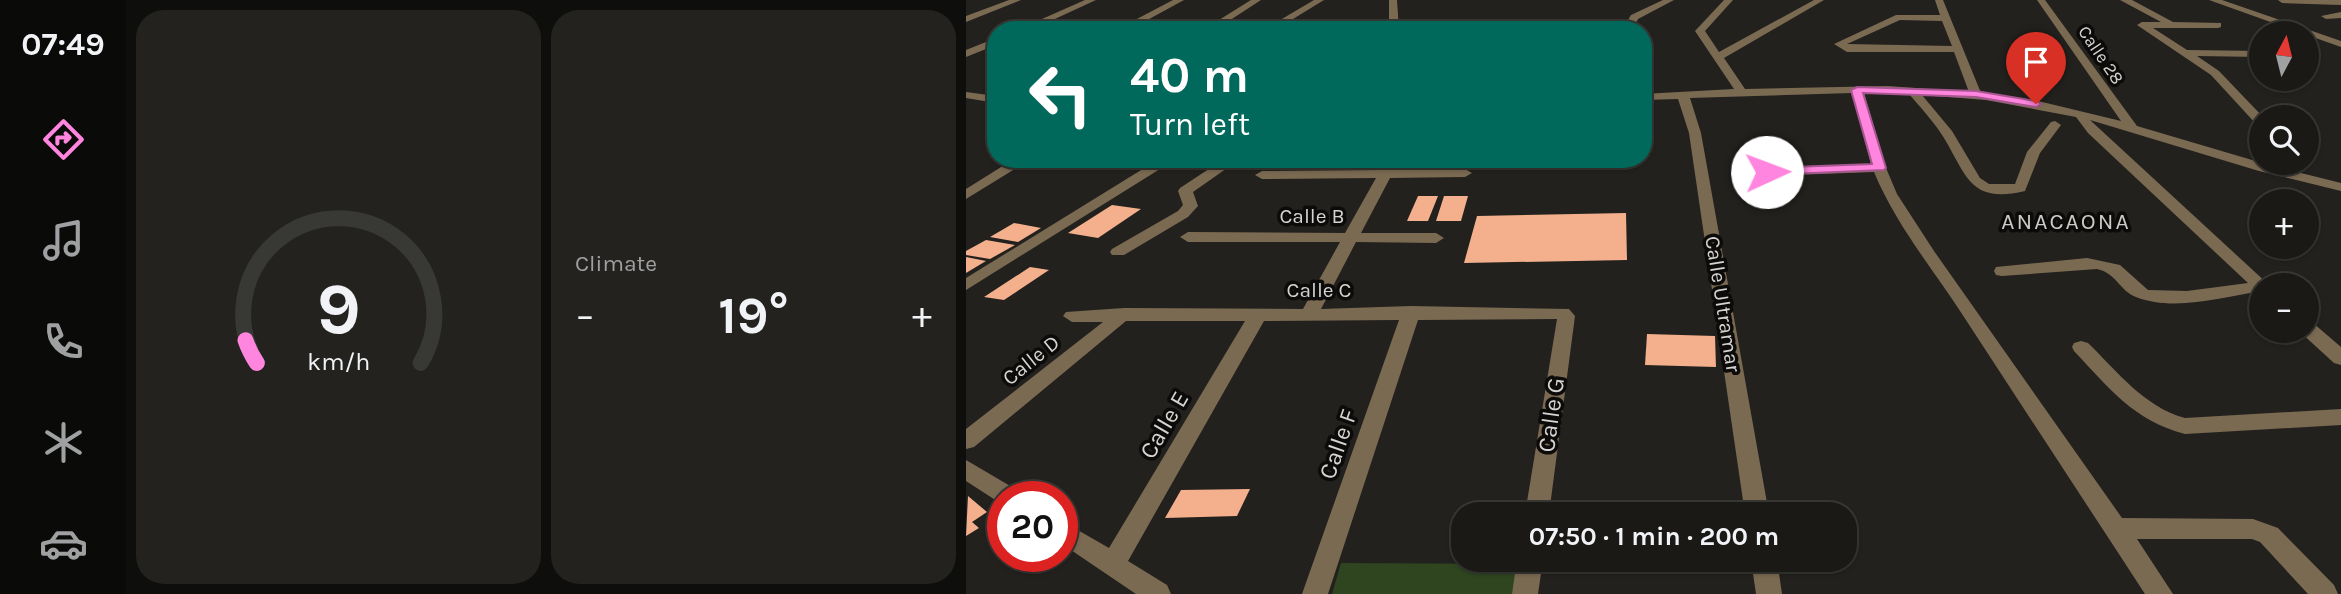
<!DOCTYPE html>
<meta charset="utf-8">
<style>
body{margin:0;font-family:Karla,sans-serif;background:#23221f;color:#f1f3f6;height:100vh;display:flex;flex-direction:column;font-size:26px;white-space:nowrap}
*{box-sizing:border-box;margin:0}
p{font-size:23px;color:#9fa0a1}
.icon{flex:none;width:38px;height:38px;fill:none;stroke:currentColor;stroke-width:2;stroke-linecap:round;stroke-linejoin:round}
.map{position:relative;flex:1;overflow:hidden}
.side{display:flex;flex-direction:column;gap:10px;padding:10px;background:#0e0e0c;width:840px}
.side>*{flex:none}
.guide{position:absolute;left:21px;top:21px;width:665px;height:147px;border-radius:28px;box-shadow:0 2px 5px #0004,0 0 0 2px #383835;background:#00695c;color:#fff;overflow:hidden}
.needle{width:46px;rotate:7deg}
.controls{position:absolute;left:1283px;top:21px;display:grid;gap:14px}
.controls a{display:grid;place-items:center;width:70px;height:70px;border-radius:50%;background:#1a1916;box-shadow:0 2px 5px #0004,0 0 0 2px #383835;font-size:35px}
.speed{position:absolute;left:21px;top:481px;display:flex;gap:14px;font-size:35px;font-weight:700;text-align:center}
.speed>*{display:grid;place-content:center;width:91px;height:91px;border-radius:50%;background:#1a1916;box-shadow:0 2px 5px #0004,0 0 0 2px #383835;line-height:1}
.speed .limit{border:10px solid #d22;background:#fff;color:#111}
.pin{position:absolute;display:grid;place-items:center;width:60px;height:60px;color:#fff;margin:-72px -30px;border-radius:50% 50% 50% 0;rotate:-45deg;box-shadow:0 0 7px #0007}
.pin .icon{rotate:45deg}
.me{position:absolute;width:77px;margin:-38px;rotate:88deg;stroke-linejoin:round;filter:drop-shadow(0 0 5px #0008)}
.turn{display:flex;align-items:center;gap:24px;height:147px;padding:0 28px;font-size:32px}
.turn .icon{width:91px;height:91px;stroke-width:2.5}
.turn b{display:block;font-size:49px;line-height:60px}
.big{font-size:52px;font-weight:700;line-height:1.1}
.side .widget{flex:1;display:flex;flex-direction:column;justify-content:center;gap:10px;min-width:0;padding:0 24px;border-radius:28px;background:#23221f}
.side .dial{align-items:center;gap:0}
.dial svg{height:182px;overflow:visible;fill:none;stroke:#383835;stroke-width:7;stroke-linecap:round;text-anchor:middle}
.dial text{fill:#f1f3f6;stroke:none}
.heat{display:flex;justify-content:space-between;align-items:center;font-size:38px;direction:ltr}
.side .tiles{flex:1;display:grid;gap:10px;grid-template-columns:repeat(2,1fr)}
.trip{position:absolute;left:485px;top:502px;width:406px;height:70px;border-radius:28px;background:#1a1916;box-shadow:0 2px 5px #0004,0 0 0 2px #383835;font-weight:700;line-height:70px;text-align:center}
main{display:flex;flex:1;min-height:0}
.menu{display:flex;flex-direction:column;width:126px;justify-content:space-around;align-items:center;background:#0a0a09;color:#9fa0a1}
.menu .icon{width:49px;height:49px}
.menu .on{color:#ff85de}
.menu b{font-size:32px;color:#f1f3f6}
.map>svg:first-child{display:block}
.green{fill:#2e4520}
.building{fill:#f4b08c}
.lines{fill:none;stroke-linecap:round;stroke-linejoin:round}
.minor{fill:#7b6a52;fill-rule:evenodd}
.route{fill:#ff85de;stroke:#a65690;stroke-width:2}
.labels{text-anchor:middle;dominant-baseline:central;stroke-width:7;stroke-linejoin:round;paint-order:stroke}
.far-street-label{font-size:18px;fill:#d6d4d3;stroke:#0c0b09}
.street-label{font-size:21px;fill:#d6d4d3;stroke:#0c0b09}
.neighbourhood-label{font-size:23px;letter-spacing:2px;fill:#cdcac7;stroke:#0c0b09}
.near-street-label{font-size:24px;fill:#d6d4d3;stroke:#0c0b09}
</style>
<main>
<nav class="menu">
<b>07:49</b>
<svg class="icon on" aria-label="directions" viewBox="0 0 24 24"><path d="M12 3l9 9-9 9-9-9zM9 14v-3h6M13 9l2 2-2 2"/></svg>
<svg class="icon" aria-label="music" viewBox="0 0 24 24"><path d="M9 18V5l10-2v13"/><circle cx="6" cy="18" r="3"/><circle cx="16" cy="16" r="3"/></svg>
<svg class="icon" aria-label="phone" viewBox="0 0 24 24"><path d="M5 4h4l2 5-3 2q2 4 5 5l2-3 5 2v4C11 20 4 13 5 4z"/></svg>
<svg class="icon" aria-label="climate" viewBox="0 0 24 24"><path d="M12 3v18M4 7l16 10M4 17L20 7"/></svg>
<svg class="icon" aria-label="car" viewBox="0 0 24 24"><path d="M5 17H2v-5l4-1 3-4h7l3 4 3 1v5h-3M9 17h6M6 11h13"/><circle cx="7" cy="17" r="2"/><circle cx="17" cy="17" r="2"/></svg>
</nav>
<section class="side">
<div class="tiles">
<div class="widget dial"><svg viewBox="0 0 100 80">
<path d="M14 69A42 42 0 1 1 86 69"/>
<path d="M14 69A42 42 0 0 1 9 59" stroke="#ff85de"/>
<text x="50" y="56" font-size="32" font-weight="700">9</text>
<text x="50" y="72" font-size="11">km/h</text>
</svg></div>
<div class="widget"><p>Climate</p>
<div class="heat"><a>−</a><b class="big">19°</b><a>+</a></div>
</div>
</div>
</section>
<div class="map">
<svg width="1375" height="594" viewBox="0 0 1375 594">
<rect width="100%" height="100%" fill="#23211e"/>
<path class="green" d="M375 563 552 564 547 594H366Z"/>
<g class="building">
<path d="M452 196H472L462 221H441Z"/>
<path d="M478 196H502L495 221H470Z"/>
<path d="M146 205 175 209 132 238 102 233Z"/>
<path d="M660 213 661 260 498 263 511 216Z"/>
<path d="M48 223 75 228 52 242 24 237Z"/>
<path d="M20 240 49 245 24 259 0 255V251Z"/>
<path d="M0 257 20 261 0 273Z"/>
<path d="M64 267 83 270 38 300 18 297Z"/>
<path d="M681 334 749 336 750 367 679 365Z"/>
<path d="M284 489 271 516 199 518 215 490Z"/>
<path d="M2 496 21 512 6 522 13 528 0 536Z"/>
</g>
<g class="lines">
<g class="minor">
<path d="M43 0H55L0 22V16Z"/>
<path d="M119 0H130L65 30H51Z"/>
<path d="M207 0H218L163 30H150Z"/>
<path d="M285 0H295L249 30H237Z"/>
<path d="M348 0H358L309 30H297Z"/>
<path d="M423 0H431L433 30H423Z"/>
<path d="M697 0H708L672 19 666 30H656L665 15Z"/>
<path d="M758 0H767L739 31 753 52 848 0H858L758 58 779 89 922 86 1003 92 988 52H881L868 44 930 15H974L969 0H977L1015 93 1068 100 1155 121 1071 0H1079L1171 126 1303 165 1375 183V191L1293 171 1124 120 1303 285H1295V291C1257 297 1208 312 1170 297 1154 291 1150 273 1131 269L1036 276 1030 275 1028 271 1030 267 1121 258 1154 265 1182 290 1221 291 1282 283 1122 133 1110 117 1020 100 956 95 986 131 1014 178 1023 184H1049L1061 152 1085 122 1089 121 1095 125 1074 153 1059 191C1004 204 1001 176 978 138 968 122 955 108 943 94L898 93 920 168 931 194 968 251 1156 518 1287 519 1312 528 1368 585 1372 594H1342L1294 542 1286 539H1171L1207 594H1179C1119 502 1058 409 998 317 967 269 930 225 908 172L801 176 794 172 801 168 905 164 886 93 724 98 735 133 803 514H779L723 133 712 99 677 100V94L768 89 729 31ZM934 20 976 21 986 46 881 44Z"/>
<path d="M1154 0H1166L1207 22 1255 23V27L1252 28H1187L1221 50 1295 51V57L1231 56 1253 71 1297 117H1295V126L1291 125 1245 75 1171 25 1176 22H1195Z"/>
<path d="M1243 0H1256L1375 41V47Z"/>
<path d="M1312 0H1375V5L1316 3Z"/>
<path d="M1375 12V18L1360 19 1355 16Z"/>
<path d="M30 38V45L0 57V50Z"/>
<path d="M0 92 30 96V103L0 98Z"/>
<path d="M48 159H65L0 199V189Z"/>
<path d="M193 159H210L0 290V278Z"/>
<path d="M258 159H274L227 192 232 206 222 217 158 255H146L144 252 146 249 212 211 217 205 212 191 214 188Z"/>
<path d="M420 159H434L428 170 499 169 506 173 499 177 424 178 395 233H470L478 238 470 243 390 242 355 309 445 306 603 309 609 316 583 514H559L591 319 452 320 362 594H336L433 320 298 321 162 561 201 585 205 594H170L96 544V521L143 548 279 321H160L8 447 0 449V429L137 322H106L97 316 100 312 158 308 337 309 374 242H222L214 237 222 232 379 233 410 178 296 179 289 175 296 171 414 170Z"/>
<path d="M1340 321 1347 323 1375 347V365L1368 363 1333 331H1340Z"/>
<path d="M1115 341 1122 343C1151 371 1178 407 1219 418L1375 409V425L1219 434C1167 420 1144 389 1108 351L1106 347 1108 343Z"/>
<path d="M0 460 51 490 55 497H37V505L0 481Z"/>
<path d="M551 560H577L572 594H546Z"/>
<path d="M785 560H811L816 594H790Z"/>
</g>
</g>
<path class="route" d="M891 87 1010 91 1070 101 1075 104 1070 107 1010 97 897 93 920 168 918 170 797 175V169L801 168 906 164 885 90Z"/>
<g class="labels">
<g class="far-street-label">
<text transform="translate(1135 55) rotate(56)">Calle 28</text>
</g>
<g class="street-label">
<text x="346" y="216">Calle B</text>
<text x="353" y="290">Calle C</text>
<text transform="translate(757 304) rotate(81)">Calle Ultramar</text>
<text transform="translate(65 360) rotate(-39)">Calle D</text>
</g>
<g class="neighbourhood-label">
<text x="1100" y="221">ANACAONA</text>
</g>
<g class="near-street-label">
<text transform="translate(585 415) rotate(-82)">Calle G</text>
<text transform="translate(198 425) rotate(-60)">Calle E</text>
<text transform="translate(372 444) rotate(-71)">Calle F</text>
</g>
</g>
</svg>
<div class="controls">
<a><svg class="needle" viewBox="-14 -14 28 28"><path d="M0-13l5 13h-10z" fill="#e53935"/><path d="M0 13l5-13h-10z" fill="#9fa0a1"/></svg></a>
<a><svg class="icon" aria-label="search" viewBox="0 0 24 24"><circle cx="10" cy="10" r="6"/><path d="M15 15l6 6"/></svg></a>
<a>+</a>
<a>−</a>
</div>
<div class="speed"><div class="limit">20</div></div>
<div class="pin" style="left:1070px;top:104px;background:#d93025"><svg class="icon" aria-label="arrive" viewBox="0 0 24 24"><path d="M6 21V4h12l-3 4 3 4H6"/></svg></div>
<svg class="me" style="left:801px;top:172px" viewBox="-20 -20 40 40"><circle r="19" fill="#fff"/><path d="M0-13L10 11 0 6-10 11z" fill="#ff85de"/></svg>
<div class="trip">07:50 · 1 min · 200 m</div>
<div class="guide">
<div class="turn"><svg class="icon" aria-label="left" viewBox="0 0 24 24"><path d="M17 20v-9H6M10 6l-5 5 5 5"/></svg><div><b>40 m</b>Turn left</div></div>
</div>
</div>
</main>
